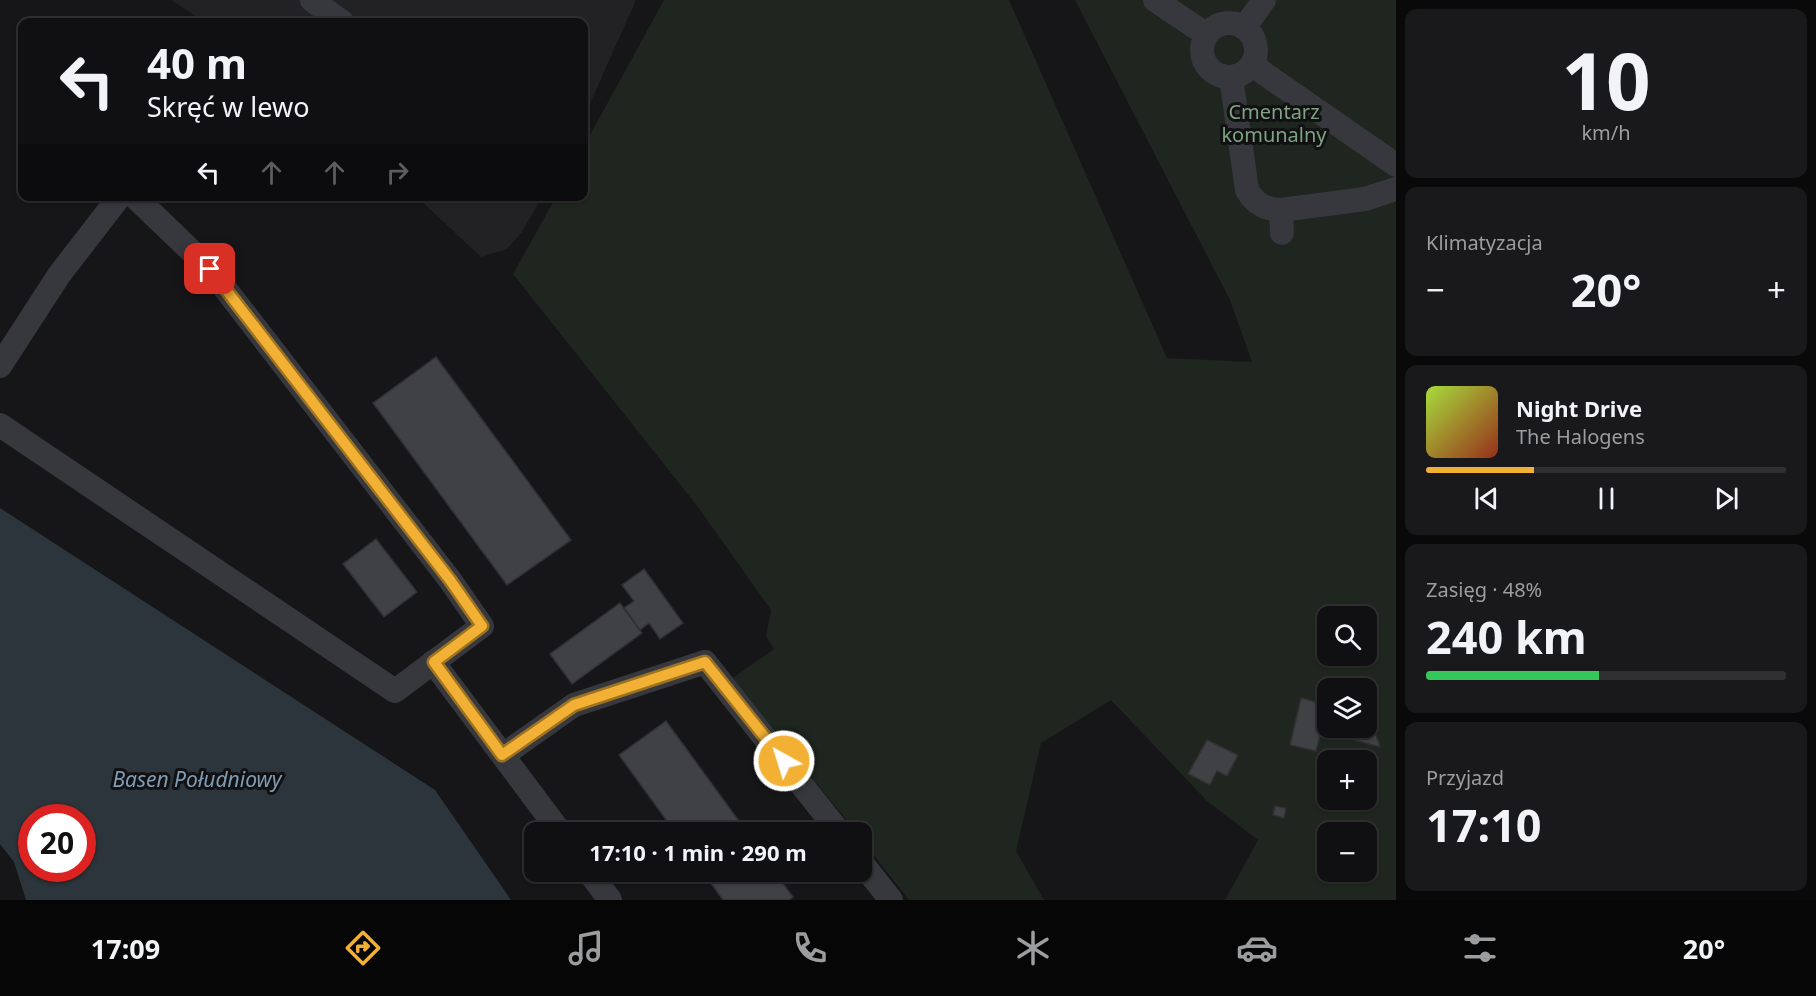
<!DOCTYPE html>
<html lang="pl">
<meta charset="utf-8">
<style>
body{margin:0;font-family:"Noto Sans",sans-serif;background:#19191b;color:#f1f3f6;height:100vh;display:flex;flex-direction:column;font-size:22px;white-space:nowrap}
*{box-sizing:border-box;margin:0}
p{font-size:20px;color:#9c9d9f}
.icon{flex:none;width:33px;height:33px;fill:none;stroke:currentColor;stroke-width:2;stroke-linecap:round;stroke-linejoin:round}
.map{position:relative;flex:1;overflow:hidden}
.sheet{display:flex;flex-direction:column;gap:9px;padding:9px;background:#09090a;width:420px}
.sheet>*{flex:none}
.top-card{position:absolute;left:18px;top:18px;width:570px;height:183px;border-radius:12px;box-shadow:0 2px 4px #0004,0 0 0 2px #303032;background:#101012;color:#f1f3f6;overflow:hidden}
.buttons{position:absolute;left:1317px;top:606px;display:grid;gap:12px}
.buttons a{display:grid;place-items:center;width:60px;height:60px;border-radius:12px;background:#101012;box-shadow:0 2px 4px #0004,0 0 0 2px #303032;font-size:30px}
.speed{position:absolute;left:18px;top:804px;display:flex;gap:12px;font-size:30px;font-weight:700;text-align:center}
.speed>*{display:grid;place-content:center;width:78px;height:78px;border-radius:50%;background:#101012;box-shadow:0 2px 4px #0004,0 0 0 2px #303032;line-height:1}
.speed .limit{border:9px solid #d22;background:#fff;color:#111}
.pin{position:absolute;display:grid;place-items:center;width:51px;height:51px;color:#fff;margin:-26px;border-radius:12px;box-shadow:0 3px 9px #0006}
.me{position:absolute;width:66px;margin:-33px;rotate:321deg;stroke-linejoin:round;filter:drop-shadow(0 0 4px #0008)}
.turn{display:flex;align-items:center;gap:21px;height:126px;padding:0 30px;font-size:27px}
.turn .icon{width:78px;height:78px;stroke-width:2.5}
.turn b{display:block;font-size:42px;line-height:51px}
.lanes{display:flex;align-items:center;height:57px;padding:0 30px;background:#0003;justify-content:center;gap:30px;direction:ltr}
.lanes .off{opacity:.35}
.big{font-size:45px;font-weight:700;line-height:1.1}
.sheet .widget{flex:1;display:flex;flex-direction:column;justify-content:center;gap:9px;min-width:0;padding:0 21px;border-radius:12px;background:#19191b}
.sheet .dial{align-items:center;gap:0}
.dial b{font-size:78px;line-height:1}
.song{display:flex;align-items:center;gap:18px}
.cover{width:72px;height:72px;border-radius:9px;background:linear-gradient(135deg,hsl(80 70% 55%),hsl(10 70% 35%))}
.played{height:6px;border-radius:3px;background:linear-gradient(90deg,#f2b134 30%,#303032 30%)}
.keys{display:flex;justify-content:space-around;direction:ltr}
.heat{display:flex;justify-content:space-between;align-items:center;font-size:33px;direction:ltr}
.charge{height:9px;border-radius:4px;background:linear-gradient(90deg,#34c759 48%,#303032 0)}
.trip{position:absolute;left:524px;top:822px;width:348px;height:60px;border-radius:12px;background:#101012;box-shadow:0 2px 4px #0004,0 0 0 2px #303032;font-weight:700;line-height:60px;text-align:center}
.menu{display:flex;height:96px;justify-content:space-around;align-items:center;background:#060607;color:#9c9d9f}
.menu .icon{width:42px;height:42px}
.menu .current{color:#f2b134}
.menu b{font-size:27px;color:#f1f3f6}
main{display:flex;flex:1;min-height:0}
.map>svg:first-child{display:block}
.built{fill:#222225}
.green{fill:#1e261f;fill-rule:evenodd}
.water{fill:#2c353c;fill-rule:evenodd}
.building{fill:#404145;stroke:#303034;stroke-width:1.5}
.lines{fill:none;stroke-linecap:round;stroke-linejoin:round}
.minor{stroke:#37383d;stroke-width:24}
.route-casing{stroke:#9d7322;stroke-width:15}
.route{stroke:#f2b134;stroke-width:10}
.labels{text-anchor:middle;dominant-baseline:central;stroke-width:6;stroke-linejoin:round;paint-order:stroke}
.park-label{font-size:20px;fill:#7fa381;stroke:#111113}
.water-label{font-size:21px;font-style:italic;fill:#7f9bb3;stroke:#111113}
</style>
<main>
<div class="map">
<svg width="1396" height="900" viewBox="0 0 1396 900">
<rect width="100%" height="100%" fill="#161618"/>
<g class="built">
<path d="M171 0H636L584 117V22H205Z"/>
<path d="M417 197H542L522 232 507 249 481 257Z"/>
</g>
<path class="green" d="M664 0H1009L1167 358 1252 362 1230 300 1075 0H1396V900H1225L1258 840 1207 801 1111 700 1041 743 1016 851 1044 900H909L861 839V832H856L806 770 734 688V677L774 649 766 637 771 610 698 507 513 274 556 197 584 196V146ZM1328 616H1366V656H1328ZM1328 688H1366V728H1328ZM1328 760H1366V800H1328ZM1328 832H1366V872H1328Z"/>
<path class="water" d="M0 508 435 790 511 900H26L14 862 0 844ZM32 818H82V868H32Z"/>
<g class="building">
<path d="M436 357 571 540 507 585 373 403Z"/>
<path d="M376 539 417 592 384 617 343 564Z"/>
<path d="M644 569 683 623 660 639 649 623 640 630 624 608 634 601 622 585Z"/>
<path d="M620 603 642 633 572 684 550 654Z"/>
<path d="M1301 698 1328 705V728H1366V715L1370 716 1380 747 1321 731 1316 751 1290 745Z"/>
<path d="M666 721 747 832H675L619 755Z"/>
<path d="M1207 740 1238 755 1227 776 1217 771 1210 785 1188 774Z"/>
<path d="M1275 806 1286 808 1284 818 1273 815Z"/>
<path d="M703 872H775L793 897 789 900H723Z"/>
</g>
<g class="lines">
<g class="minor">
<path d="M312 0 342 22"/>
<path d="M1155 0 1207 35"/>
<circle cx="1229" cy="50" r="27"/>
<path d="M1244 28 1264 0"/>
<path d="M1252 65 1396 165"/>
<path d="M1231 77 1247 190C1255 204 1265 209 1281 210L1365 199 1396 189"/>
<path d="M1281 210 1282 233"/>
<path d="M0 366 59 275 120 196"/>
<path d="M0 425 395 691 482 626 450 580 210 269 134 196"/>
<path d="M433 662 560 832"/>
<path d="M503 755 574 705 705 662 839 832"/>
<path d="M861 862 891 900"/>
<path d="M589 872 610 900"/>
</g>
</g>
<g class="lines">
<g class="route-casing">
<path id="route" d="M210 269 450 580 482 626 434 662 502 755 574 705 705 662 784 761"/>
</g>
<use href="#route" class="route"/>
</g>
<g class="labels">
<g class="park-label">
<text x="1274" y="111">Cmentarz<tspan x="1274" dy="23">komunalny</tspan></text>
</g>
<g class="water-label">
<text x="197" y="779">Basen Południowy</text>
</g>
</g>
</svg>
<div class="buttons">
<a><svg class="icon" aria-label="search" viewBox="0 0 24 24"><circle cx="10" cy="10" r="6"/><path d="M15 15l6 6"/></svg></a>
<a><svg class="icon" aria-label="layers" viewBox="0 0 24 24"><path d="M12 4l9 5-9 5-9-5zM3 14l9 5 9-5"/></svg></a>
<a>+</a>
<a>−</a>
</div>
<div class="speed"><div class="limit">20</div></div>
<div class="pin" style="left:210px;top:269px;background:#d93025"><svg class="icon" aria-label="arrive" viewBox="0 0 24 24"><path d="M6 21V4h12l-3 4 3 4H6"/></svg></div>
<svg class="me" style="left:784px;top:761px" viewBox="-20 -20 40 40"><circle r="17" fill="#f2b134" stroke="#fff" stroke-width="3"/><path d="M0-11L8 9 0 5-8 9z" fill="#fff"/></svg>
<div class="trip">17:10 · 1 min · 290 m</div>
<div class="top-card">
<div class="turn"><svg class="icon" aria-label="left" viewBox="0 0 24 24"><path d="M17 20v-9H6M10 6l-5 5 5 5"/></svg><div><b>40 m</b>Skręć w lewo</div></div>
<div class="lanes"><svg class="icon" aria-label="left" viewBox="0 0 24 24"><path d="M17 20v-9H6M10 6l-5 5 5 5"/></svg><svg class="icon off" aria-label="ahead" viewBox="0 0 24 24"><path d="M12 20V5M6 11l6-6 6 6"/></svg><svg class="icon off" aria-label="ahead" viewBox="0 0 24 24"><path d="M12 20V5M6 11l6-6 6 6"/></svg><svg class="icon off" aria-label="right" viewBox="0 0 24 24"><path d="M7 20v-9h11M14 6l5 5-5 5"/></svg></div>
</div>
</div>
<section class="sheet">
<div class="widget dial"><b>10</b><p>km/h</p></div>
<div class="widget"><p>Klimatyzacja</p>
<div class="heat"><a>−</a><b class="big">20°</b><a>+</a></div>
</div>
<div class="widget">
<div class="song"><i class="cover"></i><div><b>Night Drive</b><p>The Halogens</p></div></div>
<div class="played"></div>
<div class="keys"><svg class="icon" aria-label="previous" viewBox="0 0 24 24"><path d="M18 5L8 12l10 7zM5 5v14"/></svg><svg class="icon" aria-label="pause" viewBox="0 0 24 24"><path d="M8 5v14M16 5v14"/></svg><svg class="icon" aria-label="next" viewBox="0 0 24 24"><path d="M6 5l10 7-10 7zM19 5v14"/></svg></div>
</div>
<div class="widget"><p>Zasięg · 48%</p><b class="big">240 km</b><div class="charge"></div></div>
<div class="widget"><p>Przyjazd</p><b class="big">17:10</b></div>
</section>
</main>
<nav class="menu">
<b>17:09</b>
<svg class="icon current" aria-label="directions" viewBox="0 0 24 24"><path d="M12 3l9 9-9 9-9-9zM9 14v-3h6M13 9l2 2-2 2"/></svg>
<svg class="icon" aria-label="music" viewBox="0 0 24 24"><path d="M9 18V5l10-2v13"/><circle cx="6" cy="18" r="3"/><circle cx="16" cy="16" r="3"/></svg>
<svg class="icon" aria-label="phone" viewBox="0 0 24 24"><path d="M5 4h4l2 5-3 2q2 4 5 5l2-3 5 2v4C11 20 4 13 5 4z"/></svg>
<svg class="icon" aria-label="climate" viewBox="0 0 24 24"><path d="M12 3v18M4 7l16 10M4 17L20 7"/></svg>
<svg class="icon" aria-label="car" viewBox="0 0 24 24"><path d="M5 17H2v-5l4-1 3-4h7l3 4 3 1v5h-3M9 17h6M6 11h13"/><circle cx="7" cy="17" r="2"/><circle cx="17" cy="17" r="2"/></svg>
<svg class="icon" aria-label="filters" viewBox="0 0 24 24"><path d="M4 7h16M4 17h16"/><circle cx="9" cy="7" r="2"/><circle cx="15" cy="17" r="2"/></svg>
<b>20°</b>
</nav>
